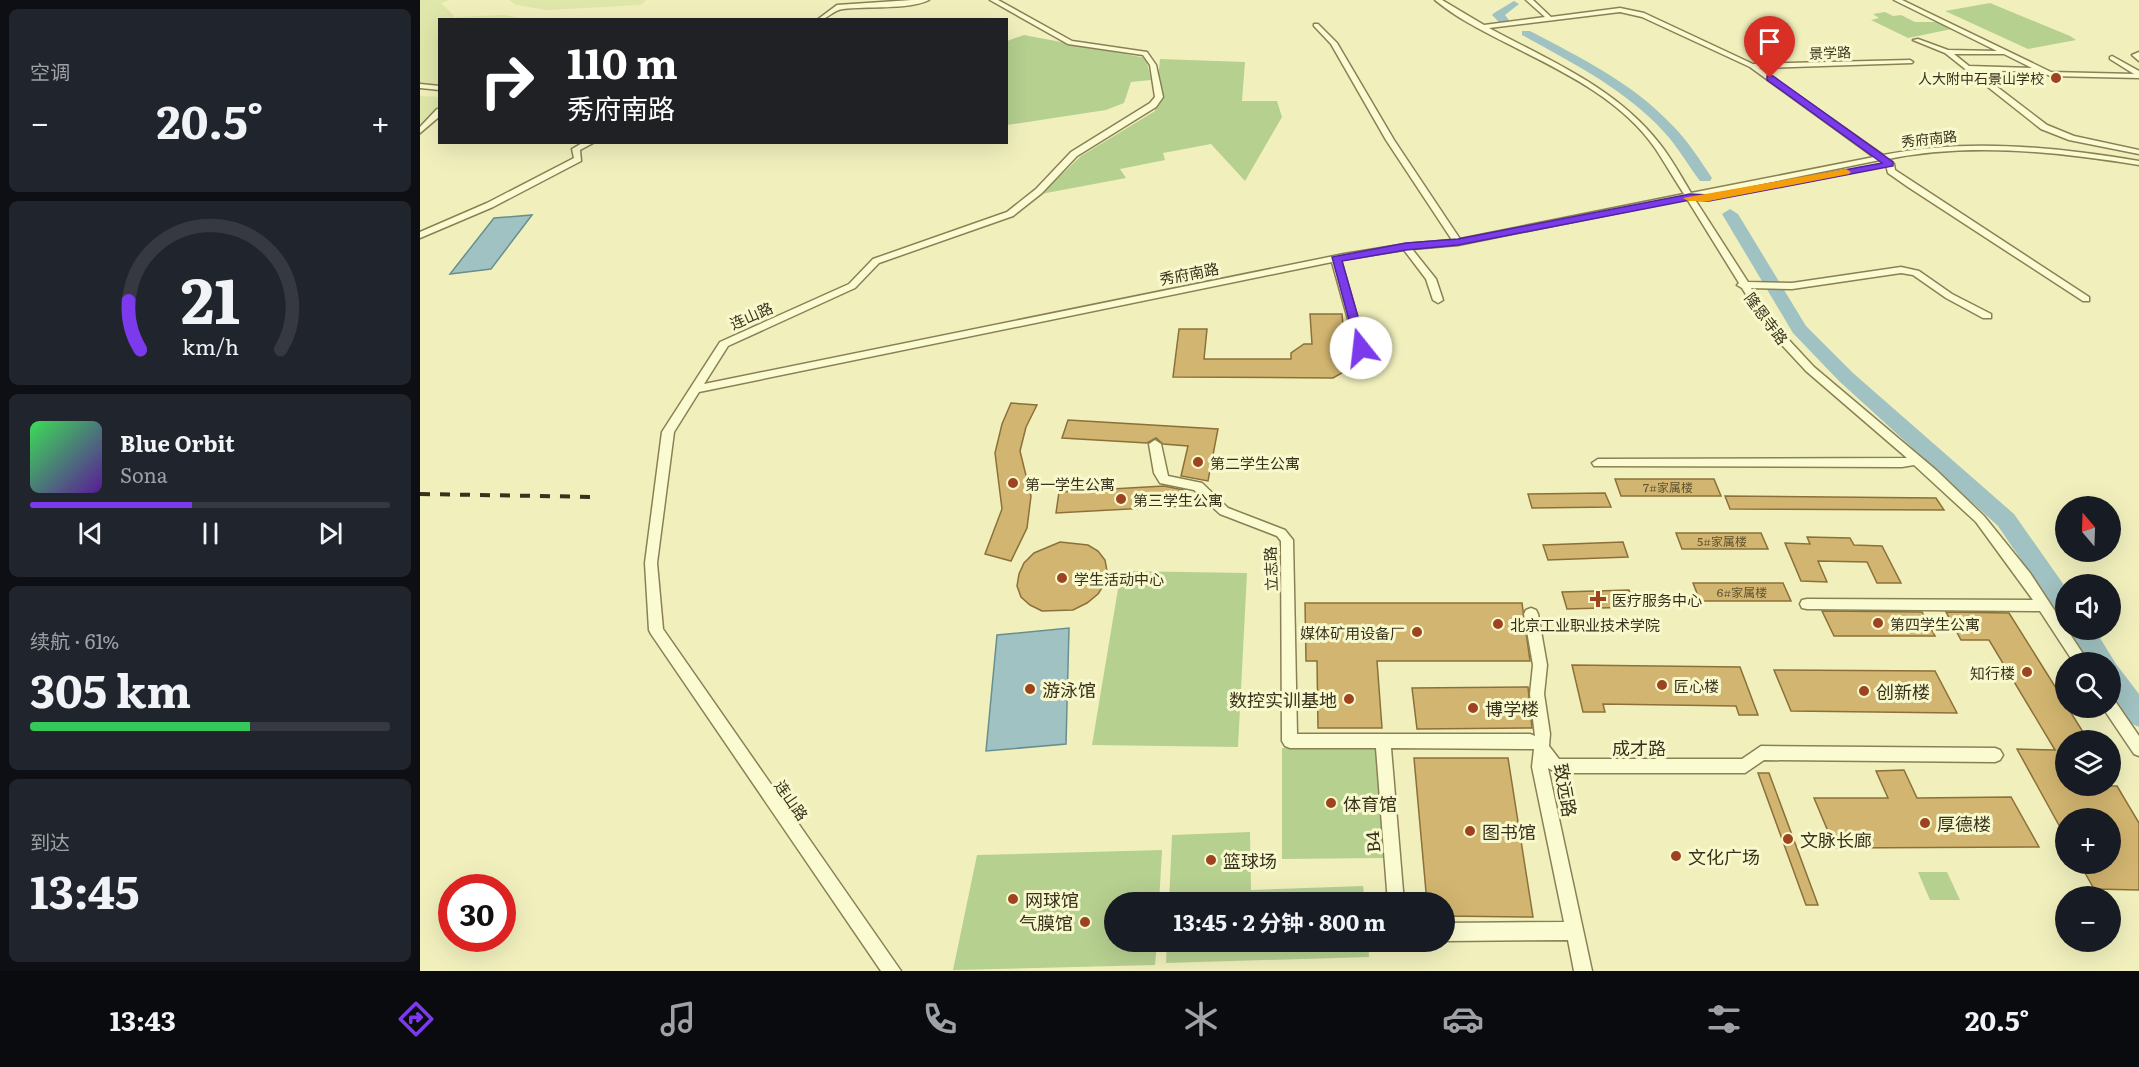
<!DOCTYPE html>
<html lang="zh">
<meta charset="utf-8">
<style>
body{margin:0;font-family:Literata,"Noto Sans SC",serif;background:#20242c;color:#f1f3f6;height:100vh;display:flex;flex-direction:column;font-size:22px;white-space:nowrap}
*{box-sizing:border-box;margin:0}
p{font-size:20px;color:#9ea1a6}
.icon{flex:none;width:33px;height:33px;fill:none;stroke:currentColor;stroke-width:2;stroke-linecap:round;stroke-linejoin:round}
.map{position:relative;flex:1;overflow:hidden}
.panel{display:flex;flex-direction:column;gap:9px;padding:9px;background:#0d0f14;width:420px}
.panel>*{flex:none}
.banner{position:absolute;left:18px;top:18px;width:570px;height:126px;border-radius:0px;box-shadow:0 6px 24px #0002;background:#202124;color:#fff;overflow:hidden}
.needle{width:39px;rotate:341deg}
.fabs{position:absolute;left:1635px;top:496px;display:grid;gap:12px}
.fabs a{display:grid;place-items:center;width:66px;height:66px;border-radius:50%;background:#171b24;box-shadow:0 6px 24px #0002;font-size:30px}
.speed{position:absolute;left:18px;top:874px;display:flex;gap:12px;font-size:30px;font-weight:700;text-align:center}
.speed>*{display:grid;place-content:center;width:78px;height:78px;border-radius:50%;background:#171b24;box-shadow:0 6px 24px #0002;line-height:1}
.speed .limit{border:9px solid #d22;background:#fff;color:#111}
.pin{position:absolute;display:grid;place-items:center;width:51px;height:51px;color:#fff;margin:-62px -26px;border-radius:50% 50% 50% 0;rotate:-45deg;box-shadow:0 0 6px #0007}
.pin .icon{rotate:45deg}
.me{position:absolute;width:66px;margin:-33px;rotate:344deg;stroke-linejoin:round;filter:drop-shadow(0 0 4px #0008)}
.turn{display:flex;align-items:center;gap:21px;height:126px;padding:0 30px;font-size:27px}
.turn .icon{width:78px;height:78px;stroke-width:2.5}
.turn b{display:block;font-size:42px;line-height:51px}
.big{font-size:45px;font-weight:700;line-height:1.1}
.panel .tile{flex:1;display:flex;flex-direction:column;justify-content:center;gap:9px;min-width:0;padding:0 21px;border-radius:9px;background:#20242c}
.panel .dial{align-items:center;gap:0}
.dial svg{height:156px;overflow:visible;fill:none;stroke:#363941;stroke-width:7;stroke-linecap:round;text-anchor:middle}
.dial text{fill:#f1f3f6;stroke:none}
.song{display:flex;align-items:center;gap:18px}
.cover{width:72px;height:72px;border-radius:9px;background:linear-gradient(135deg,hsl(130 70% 55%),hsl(270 70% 35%))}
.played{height:6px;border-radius:3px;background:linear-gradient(90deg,#7c3aed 45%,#363941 45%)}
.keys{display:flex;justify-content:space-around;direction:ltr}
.heat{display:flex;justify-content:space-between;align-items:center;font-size:33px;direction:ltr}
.charge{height:9px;border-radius:4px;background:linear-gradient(90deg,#34c759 61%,#363941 0)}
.trip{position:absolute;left:684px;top:892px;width:351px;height:60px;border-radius:30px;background:#171b24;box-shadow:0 6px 24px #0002;font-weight:700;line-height:60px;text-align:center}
.dock{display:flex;height:96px;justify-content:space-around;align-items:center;background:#090b0e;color:#9ea1a6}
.dock .icon{width:42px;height:42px}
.dock .on{color:#7c3aed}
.dock b{font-size:27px;color:#f1f3f6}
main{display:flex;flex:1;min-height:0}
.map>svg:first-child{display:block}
.farmland{fill:#e0e7aa}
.green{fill:#b6d090}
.water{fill:#a1c2c2;stroke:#688f90;stroke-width:1.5}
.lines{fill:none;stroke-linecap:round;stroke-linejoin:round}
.river{fill:#a1c2c2;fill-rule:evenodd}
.building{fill:#d2b570;stroke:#8b7139;stroke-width:1.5}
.minor-casing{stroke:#8a8055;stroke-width:3}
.minor{fill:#fbfbd1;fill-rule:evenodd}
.rail{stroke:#38311b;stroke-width:4;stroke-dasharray:10 10;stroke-linecap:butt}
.route{fill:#7c3aed;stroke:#51269a;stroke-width:1.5}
.slow{fill:#f59e0b}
.poi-dot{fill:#9e4320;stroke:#f8f8cd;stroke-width:2}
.labels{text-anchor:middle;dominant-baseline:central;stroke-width:6;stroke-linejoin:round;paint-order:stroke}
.number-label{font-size:12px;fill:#5e5230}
.far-street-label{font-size:14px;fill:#38311b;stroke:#f8f8cd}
.far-poi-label{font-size:14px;fill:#38311b;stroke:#f8f8cd;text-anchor:end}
.street-label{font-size:15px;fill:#38311b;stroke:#f8f8cd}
.poi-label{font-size:15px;fill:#38311b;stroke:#f8f8cd;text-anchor:start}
.near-poi-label{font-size:18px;fill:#38311b;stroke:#f8f8cd;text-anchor:start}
.near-street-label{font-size:18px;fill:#38311b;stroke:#f8f8cd}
</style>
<main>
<section class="panel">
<div class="tile"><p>空调</p>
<div class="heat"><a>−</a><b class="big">20.5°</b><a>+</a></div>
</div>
<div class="tile dial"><svg viewBox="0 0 100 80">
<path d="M14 69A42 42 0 1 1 86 69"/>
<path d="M14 69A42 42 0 0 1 8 44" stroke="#7c3aed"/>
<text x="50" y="56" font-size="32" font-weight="700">21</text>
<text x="50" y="72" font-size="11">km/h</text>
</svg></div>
<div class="tile">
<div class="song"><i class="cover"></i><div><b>Blue Orbit</b><p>Sona</p></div></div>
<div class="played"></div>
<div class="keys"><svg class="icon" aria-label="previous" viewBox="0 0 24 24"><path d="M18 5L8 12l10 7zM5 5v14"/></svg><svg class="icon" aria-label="pause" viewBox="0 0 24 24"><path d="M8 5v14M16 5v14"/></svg><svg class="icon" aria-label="next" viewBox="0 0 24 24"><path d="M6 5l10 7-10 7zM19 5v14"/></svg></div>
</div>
<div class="tile"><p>续航 · 61%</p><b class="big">305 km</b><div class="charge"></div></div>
<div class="tile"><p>到达</p><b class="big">13:45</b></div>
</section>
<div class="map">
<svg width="1719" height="971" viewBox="0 0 1719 971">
<rect width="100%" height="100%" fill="#f1f0bd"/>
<g class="farmland">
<path d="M0 0H30L21 3 35 17 84 15 107 19 20 20 19 86 0 84Z"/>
<path d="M89 0H226L221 5 127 10 96 5Z"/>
<path d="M0 96 20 97 19 109 0 128Z"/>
</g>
<g class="green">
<path d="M1570 3 1650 36 1656 40 1608 49 1525 11Z"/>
<path d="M1465 12 1473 16 1481 15 1495 22H1518L1532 29 1488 38 1451 20 1459 18 1453 14Z"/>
<path d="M604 35 726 58 731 80 711 82 704 103 686 110 587 125V41Z"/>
<path d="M740 59 825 62 822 101H857L862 117 825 181 791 144 743 153 745 160 700 169 706 178 621 194 661 156 735 111Z"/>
<path d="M701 571 827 573 818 747 672 745Z"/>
<path d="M862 748H956L964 858 862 859Z"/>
<path d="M830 832 831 890 943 886 945 903H749L752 835Z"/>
<path d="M742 850 739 903H694V942H737L735 965 533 970 557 855Z"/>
<path d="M1498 872H1527L1540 900H1510Z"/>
<path d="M747 942H948L949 957 746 963Z"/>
</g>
<g class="water">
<path d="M112 215 71 269 30 274 74 218Z"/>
<path d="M649 628 646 744 566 751 577 635Z"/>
</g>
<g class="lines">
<g class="river">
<path d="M1094 1 1099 4 1085 15 1089 20 1087 22H1079L1072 15 1074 13Z"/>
<path d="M1102 31H1110C1161 58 1213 83 1253 126 1268 141 1280 160 1292 178L1290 181H1280C1268 165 1258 147 1244 132 1205 89 1152 63 1102 35Z"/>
<path d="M1310 209 1318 214 1386 326 1433 373 1594 514 1646 588V616L1638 614 1578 526 1419 381 1373 333 1302 214Z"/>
<path d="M1649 630H1675L1696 664 1719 694V727L1710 723 1690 694V663H1670Z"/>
</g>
</g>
<g class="building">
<path d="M890 314H922L927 370 913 378 753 377 759 329H787L784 359H871V353L884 344H892Z"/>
<path d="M591 403 617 405 606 427 600 451 611 496 607 528 591 561 565 554 582 509 575 453 582 424Z"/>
<path d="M648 420 798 429 788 481 761 476 768 446 743 444 736 438 727 443 642 438Z"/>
<path d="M1195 479H1294L1301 496H1201Z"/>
<path d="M744 486 764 490V506L636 513 639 492Z"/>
<path d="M1185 493 1191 507 1112 508 1108 494Z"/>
<path d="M1305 496 1516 498 1524 510 1310 509Z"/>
<path d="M1256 533H1341L1348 549H1262Z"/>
<path d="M1387 537 1430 538 1434 545 1462 546 1481 583H1457L1447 562 1398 561 1407 582 1381 581 1365 543 1390 544Z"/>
<path d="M640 542 668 545 678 551 685 560 687 571 685 583 678 594 667 603 653 610 622 611 610 605 601 597 597 586 599 574 604 563 614 553Z"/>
<path d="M1203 542 1208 557 1128 560 1123 545Z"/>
<path d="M1273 583H1363L1371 601H1280Z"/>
<path d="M1209 590 1215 607 1147 609 1142 592Z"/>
<path d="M885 603H1102L1110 661H957L962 728H898L897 661H886Z"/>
<path d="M1402 611 1502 612 1515 636H1414Z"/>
<path d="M1526 612 1589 613 1646 704V708H1648L1668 740H1646V786H1697L1719 823V890L1674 889 1660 864H1690V819H1646V838L1597 749 1635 750 1569 640H1541Z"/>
<path d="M1152 665 1320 667 1338 715H1319L1316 706 1183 704 1185 712H1163Z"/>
<path d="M1354 670 1515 671 1537 713 1371 711Z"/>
<path d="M1108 687 1112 728 997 729 992 688Z"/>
<path d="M994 758H1088L1113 917 1024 916V903H1007Z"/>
<path d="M1484 770 1497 798 1591 797 1619 847 1415 848 1394 798H1468L1456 771Z"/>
<path d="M1338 773H1349L1398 905H1386Z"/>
</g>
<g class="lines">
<g class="minor-casing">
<g id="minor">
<path d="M492 0H509C489 10 446 6 423 9 412 10 408 20 397 20L417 5Z"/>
<path d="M570 0H578L652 41 727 52 736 65 743 97 736 107 657 156 622 193 593 216 459 263 435 288 308 346 284 384 924 254 986 244 1032 240 966 140 911 44 894 26V24H898L917 43 974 140 1040 239 1264 194C1254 179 1245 163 1235 148 1203 102 1150 75 1102 51 1073 36 1040 21 1015 0H1022L1064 25 1125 17 1106 0H1113L1131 17 1200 8 1224 13 1333 64 1490 60 1493 62 1492 63 1339 68 1463 155C1548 138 1634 147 1719 161V165C1637 152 1551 142 1468 159L1474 164 1475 170 1669 297V301H1663L1488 187 1468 173 1466 165 1460 160 1274 198 1328 282 1372 283 1481 267 1499 271 1532 294 1571 314V318H1563L1526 298 1493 275 1481 273 1372 289 1331 288 1355 325 1394 367 1516 470 1564 516 1610 573 1669 663H1654L1620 611 1387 609 1382 608 1380 604 1382 600 1387 599 1613 600 1556 522 1494 465 1482 467 1174 466 1172 463 1178 459 1487 458 1386 371 1347 329 1322 288 1317 285 1319 283 1267 199 1038 245 992 249 1016 279 1023 300 1018 303 1013 300 1006 279 984 250 921 260 946 348 941 351 936 348 912 262 279 392 254 432 237 563 243 629 481 971H461L231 634 229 630 225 563 242 432 300 342 429 284 453 259 587 212 616 189 651 152 730 103 735 97 730 65 723 55 648 44ZM1200 12 1222 17 1330 67 1454 157 1271 193C1261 176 1251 158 1239 143 1195 87 1130 61 1069 28Z"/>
<path d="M1474 0H1482L1631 72 1714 74 1690 59V57L1692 56 1719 71V78L1630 76 1621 72 1555 70 1627 125 1654 136 1719 150V154L1649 140 1621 129 1525 53 1493 40 1498 39 1528 50 1577 51ZM1534 54H1584L1612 68 1549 66Z"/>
<path d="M1719 52V61L1712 55Z"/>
<path d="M0 84 20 86V90L0 88Z"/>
<path d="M17 109H20V116L0 133V127Z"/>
<path d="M164 142H175L160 150 161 161 73 207 0 238V232L67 203 154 158 152 149Z"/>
<path d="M735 440 741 444 748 476 782 483 808 508 865 530 873 540 877 734H1110L1115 736 1110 694 1113 665 1104 614 1106 610 1111 608 1116 610 1118 614 1127 665 1124 694 1130 734 1129 746 1139 759H1322L1341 746 1575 748 1580 750 1583 755 1580 760 1575 762 1344 760 1325 773H1137L1128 768 1172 971H1154L1148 940 1024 941V923L1144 922 1112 767 1114 749 971 748 984 903H968L956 748H870L865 746 862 741 861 541 857 536 800 514 774 490 740 483 734 473 729 444Z"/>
<path d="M1690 700 1695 701 1719 736V756L1714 754 1685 711 1684 708H1690Z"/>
</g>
</g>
<use href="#minor" class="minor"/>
<path class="rail" d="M0 494 177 497"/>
</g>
<path class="route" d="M1347 76H1353L1473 162V166L1289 201 1270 200 1038 245 986 250 922 261 947 348 945 350H937L912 257 986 243 1038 239 1270 194 1289 195 1462 163 1347 80Z"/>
<path class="slow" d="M1426 169 1431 172 1429 174 1289 201H1268L1263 198Z"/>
<g class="poi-dot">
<circle cx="1636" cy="78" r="6"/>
<circle cx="778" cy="462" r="6"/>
<circle cx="593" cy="483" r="6"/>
<circle cx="701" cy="499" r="6"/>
<circle cx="642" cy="578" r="6"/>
<path d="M1175 590h6v6h6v6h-6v6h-6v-6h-6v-6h6z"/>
<circle cx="1458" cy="623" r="6"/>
<circle cx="1078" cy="624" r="6"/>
<circle cx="997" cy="632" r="6"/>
<circle cx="1607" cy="672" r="6"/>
<circle cx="1242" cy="685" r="6"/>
<circle cx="610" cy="689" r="6"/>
<circle cx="1444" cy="691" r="6"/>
<circle cx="929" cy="699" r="6"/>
<circle cx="1053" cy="708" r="6"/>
<circle cx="911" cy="803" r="6"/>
<circle cx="1505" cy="823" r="6"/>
<circle cx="1050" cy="831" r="6"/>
<circle cx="1368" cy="839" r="6"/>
<circle cx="1256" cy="856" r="6"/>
<circle cx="791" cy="860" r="6"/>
<circle cx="593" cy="899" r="6"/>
<circle cx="665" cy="922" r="6"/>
</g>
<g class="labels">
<g class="number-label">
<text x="1248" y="487">7#家属楼</text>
<text x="1302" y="541">5#家属楼</text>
<text x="1322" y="592">6#家属楼</text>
</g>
<g class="far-street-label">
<text transform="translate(1410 52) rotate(-2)">景学路</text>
<text transform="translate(1509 138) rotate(-6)">秀府南路</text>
</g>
<g class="far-poi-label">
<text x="1624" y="78">人大附中石景山学校</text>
</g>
<g class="street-label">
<text transform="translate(769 273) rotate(-11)">秀府南路</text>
<text transform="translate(331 315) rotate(-24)">连山路</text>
<text transform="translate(1347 318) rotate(53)">隆恩寺路</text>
<text transform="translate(850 569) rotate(-92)">立志路</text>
<text transform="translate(372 800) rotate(55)">连山路</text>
</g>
<g class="poi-label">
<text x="790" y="462">第二学生公寓</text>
<text x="605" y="483">第一学生公寓</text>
<text x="713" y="499">第三学生公寓</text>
<text x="654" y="578">学生活动中心</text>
<text x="1192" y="599">医疗服务中心</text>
<text x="1470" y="623">第四学生公寓</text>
<text x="1090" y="624">北京工业职业技术学院</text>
<text x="985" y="632" text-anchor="end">媒体矿用设备厂</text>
<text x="1595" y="672" text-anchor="end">知行楼</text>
<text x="1254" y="685">匠心楼</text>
</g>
<g class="near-poi-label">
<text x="622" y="689">游泳馆</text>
<text x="1456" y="691">创新楼</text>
<text x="917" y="699" text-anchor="end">数控实训基地</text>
<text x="1065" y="708">博学楼</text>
<text x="923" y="803">体育馆</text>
<text x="1517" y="823">厚德楼</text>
<text x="1062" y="831">图书馆</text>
<text x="1380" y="839">文脉长廊</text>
<text x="1268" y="856">文化广场</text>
<text x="803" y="860">篮球场</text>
<text x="605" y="899">网球馆</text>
<text x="653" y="922" text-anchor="end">气膜馆</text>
</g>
<g class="near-street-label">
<text x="1219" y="747">成才路</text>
<text transform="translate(1146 790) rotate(80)">致远路</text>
<text transform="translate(952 842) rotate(-95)">B4</text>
</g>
</g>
</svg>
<div class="fabs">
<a><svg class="needle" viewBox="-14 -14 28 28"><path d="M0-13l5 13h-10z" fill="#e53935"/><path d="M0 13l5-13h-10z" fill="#9ea1a6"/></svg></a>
<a><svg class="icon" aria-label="sound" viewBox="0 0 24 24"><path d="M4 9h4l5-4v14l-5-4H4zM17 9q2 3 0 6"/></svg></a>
<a><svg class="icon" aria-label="search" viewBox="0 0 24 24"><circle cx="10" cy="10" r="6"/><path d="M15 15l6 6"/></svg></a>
<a><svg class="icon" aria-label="layers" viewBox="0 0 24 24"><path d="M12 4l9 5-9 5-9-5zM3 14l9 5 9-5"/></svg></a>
<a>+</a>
<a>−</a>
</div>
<div class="speed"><div class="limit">30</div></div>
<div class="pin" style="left:1350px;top:78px;background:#d93025"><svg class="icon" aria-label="arrive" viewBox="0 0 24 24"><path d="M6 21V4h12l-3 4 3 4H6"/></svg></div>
<svg class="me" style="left:941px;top:348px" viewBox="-20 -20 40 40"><circle r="19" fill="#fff"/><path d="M0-13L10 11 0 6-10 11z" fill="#7c3aed"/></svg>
<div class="trip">13:45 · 2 分钟 · 800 m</div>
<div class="banner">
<div class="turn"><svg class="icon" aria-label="right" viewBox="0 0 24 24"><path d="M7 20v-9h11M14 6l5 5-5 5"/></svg><div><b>110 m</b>秀府南路</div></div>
</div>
</div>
</main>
<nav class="dock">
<b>13:43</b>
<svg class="icon on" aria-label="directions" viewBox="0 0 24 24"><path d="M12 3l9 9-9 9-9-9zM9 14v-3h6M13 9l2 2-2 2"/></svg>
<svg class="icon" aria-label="music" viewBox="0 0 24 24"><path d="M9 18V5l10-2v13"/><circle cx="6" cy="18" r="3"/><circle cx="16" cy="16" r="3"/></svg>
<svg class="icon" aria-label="phone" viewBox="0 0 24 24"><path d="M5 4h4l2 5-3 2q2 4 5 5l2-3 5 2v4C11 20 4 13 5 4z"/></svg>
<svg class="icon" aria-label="climate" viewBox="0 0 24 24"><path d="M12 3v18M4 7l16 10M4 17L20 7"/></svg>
<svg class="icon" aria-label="car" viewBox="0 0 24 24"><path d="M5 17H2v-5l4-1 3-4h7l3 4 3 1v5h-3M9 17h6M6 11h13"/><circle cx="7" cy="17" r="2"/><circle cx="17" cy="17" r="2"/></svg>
<svg class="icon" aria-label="filters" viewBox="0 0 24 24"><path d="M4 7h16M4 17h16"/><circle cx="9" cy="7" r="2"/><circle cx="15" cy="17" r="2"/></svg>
<b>20.5°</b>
</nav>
